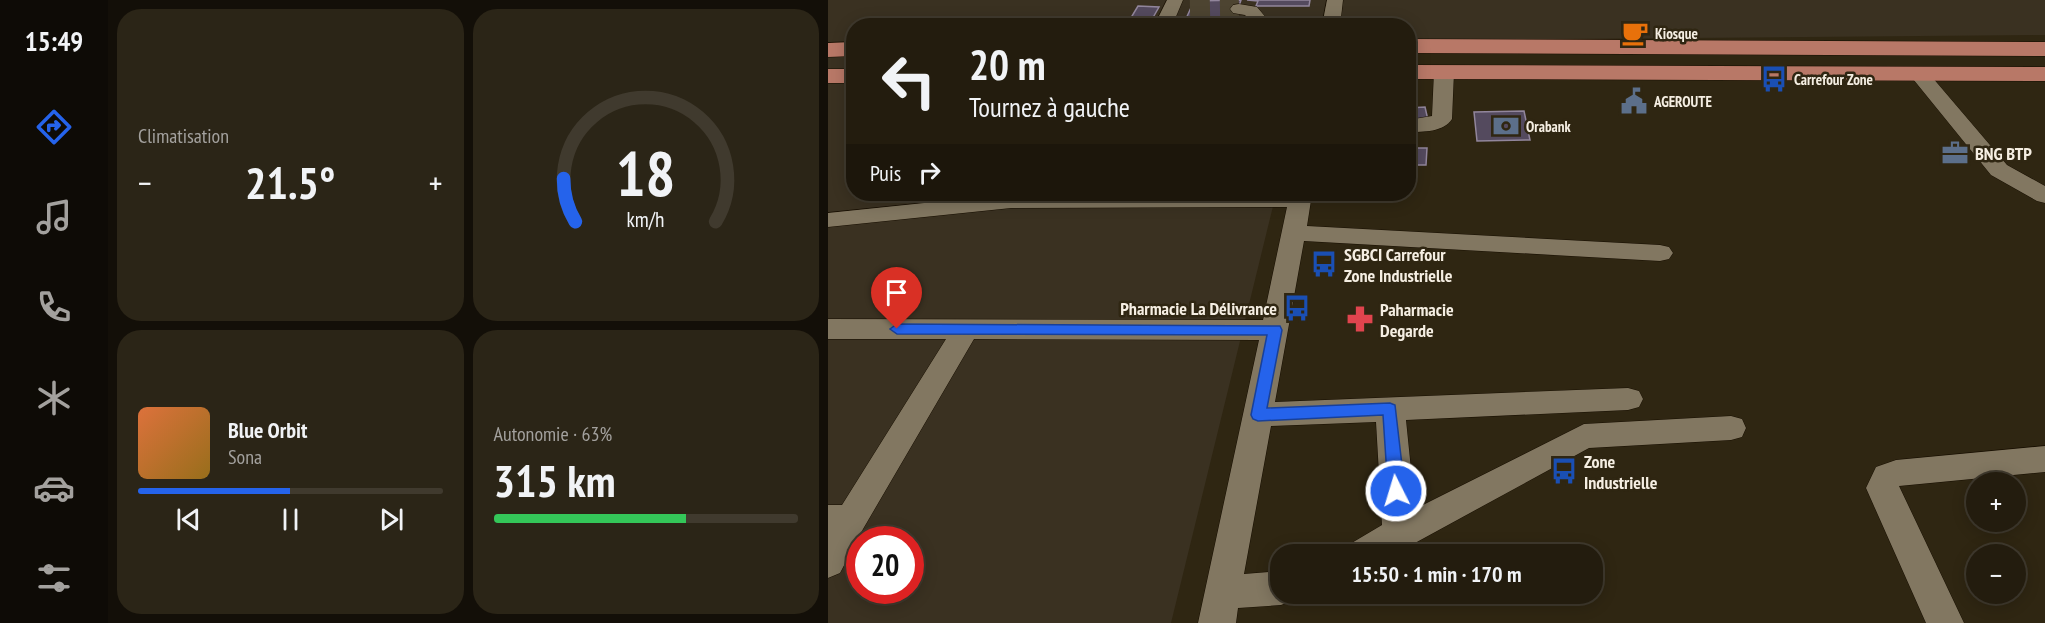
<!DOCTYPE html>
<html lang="fr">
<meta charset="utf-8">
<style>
body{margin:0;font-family:"PT Sans Narrow",sans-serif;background:#2b2517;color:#f1f3f6;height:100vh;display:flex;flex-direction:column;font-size:22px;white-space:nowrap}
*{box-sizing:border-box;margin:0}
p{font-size:20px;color:#a3a19e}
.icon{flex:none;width:33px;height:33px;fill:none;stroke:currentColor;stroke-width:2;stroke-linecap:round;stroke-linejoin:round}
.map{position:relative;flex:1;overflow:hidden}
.panel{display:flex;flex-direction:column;gap:9px;padding:9px;background:#130f08;width:720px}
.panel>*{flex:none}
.banner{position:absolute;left:18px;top:18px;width:570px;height:183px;border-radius:24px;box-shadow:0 3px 15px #0003,0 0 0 2px #403a2e;background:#231c0e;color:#f1f3f6;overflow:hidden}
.buttons{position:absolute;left:1138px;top:472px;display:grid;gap:12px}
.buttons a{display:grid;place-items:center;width:60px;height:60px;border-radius:50%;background:#231c0e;box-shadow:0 3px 15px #0003,0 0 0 2px #403a2e;font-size:30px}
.speed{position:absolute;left:18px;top:526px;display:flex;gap:12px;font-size:30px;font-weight:700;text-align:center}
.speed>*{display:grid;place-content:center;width:78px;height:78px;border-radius:50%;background:#231c0e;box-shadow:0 3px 15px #0003,0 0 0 2px #403a2e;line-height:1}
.speed .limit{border:9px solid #d22;background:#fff;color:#111}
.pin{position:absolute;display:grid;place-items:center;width:51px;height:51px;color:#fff;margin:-62px -26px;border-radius:50% 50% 50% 0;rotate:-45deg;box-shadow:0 0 6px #0007}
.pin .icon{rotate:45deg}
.me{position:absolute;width:66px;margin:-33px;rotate:355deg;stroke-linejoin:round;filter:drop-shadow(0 0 4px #0008)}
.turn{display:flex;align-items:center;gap:21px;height:126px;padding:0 24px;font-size:27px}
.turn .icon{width:78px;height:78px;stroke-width:2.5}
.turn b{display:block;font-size:42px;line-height:51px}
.then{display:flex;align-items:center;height:57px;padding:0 24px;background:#0003;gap:12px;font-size:22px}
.big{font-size:45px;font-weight:800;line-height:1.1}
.panel .card{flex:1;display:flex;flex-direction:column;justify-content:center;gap:9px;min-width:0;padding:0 21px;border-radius:24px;background:#2b2517}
.panel .dial{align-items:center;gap:0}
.dial svg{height:156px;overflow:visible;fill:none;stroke:#403a2e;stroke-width:7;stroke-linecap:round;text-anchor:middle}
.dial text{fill:#f1f3f6;stroke:none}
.song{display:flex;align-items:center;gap:18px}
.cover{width:72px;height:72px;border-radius:9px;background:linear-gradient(135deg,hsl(20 70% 55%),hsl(40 70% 35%))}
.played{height:6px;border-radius:3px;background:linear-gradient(90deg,#2563eb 50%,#403a2e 50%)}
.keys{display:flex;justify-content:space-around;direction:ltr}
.heat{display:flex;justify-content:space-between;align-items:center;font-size:33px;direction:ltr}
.charge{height:9px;border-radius:4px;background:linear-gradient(90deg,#34c759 63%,#403a2e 0)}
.panel .tiles{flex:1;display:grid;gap:9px;grid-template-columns:repeat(2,1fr)}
.trip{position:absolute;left:442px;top:544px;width:333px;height:60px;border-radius:24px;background:#231c0e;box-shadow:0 3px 15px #0003,0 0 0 2px #403a2e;font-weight:800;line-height:60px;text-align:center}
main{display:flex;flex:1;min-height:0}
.tabs{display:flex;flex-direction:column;width:108px;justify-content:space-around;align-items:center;background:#0e0b06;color:#a3a19e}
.tabs .icon{width:42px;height:42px}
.tabs .current{color:#2563eb}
.tabs b{font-size:27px;color:#f1f3f6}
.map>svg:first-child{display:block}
.industrial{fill:#3a3121;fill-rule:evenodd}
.building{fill:#544a5e;stroke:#92869c;stroke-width:1.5}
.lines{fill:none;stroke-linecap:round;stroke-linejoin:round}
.minor-tunnel{stroke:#4d4431;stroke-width:20;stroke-dasharray:20 10;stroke-linecap:butt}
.minor-casing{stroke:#170e00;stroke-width:1}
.major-casing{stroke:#170e00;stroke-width:1}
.minor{fill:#827761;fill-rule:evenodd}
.major{fill:#b87867;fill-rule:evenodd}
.route{fill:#2563eb;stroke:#184099;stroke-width:1.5}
.labels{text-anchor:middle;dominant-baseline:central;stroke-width:5;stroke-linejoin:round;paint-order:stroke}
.far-poi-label{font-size:15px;font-weight:bold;fill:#f5eee2;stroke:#2f2612;text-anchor:start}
.poi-label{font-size:18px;font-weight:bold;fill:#f5eee2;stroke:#2f2612;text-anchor:start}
</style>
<main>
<nav class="tabs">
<b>15:49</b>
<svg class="icon current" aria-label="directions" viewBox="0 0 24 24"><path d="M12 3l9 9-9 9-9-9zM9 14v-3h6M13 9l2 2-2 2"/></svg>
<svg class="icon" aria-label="music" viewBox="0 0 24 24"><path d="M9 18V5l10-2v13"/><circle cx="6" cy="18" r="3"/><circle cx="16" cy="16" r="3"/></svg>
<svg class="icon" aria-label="phone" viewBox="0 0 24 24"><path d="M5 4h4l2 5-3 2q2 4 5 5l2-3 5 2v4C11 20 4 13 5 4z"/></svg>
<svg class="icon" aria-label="climate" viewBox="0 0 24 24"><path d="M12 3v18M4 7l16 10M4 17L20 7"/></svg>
<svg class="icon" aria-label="car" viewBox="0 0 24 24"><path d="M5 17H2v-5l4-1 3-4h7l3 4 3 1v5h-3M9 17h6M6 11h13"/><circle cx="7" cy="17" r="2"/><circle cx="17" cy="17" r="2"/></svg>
<svg class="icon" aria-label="filters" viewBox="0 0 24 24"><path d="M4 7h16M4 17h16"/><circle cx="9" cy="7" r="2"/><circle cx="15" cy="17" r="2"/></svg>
</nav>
<section class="panel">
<div class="tiles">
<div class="card"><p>Climatisation</p>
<div class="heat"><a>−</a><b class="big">21.5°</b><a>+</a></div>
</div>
<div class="card dial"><svg viewBox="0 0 100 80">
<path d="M14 69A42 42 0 1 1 86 69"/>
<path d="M14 69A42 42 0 0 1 8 47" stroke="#2563eb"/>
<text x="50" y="56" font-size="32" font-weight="700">18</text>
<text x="50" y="72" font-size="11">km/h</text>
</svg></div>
<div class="card">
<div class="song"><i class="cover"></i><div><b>Blue Orbit</b><p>Sona</p></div></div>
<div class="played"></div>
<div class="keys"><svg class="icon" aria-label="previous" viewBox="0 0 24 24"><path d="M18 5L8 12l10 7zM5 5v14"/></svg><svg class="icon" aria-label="pause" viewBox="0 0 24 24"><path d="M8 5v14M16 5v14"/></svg><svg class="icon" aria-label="next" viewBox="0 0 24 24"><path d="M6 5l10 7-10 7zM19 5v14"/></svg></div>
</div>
<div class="card"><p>Autonomie · 63%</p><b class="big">315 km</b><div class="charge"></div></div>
</div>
</section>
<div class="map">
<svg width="1217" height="623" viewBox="0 0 1217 623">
<rect width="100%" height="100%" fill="#2f2612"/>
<path class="industrial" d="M0 0H1217V35L610 40 581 59 580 26H26V194H448L343 623H0ZM32 540H82V591H32Z"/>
<g class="building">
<path d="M413 0 406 21H357L366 1Z"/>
<path d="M419 0H482L481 6H428L430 1Z"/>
<path d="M310 6 331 7 323 21H301Z"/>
<path d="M597 107 600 120 580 121V108Z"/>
<path d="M696 111 702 140 649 141 646 112Z"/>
<path d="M580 148H599L598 165H580Z"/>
</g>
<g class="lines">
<path class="minor-tunnel" d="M362 10 411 9"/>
<g class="minor-casing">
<g id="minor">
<path d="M339 0H355L344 26H326Z"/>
<path d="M499 0H515L512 26H494Z"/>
<path d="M411 4 429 7 445 26H426L417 15 405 13 402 9 405 5Z"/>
<path d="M616 66 623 68 626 72 624 119C616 132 595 132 580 132V120L604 116 606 72 609 68Z"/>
<path d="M1091 68 1098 70 1179 165 1217 186V203L1209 201 1163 175 1081 74 1084 70Z"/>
<path d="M183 194H484L479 226 832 245 841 247 845 253 841 259 832 261 476 241 447 402 800 388 811 391 815 399 811 407 800 410 578 420 587 509 756 424 903 416 914 419 918 428 914 437 903 440 761 448 565 555H517L522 544 554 525 548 422 443 426 416 574 453 571V594H468L466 600 453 605 410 608 408 623H370L431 340 146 339 35 529 12 573 0 578V505H14L118 339H0V319L435 320 459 207 183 208 0 227V213Z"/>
<path d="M1217 446V472L1071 486 1136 623H1098L1038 488 1048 467 1068 460Z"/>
</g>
</g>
<g class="major-casing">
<g id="major">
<path d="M580 39 1217 42V56L580 53Z"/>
<path d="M26 42V56L0 57V43Z"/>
<path d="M580 65 1217 67V81L580 79Z"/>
<rect x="0" y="69" width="26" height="14"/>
</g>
</g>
<use href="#minor" class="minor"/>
<use href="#major" class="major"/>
</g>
<path class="route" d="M69 324 452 326 454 330 439 408 562 403 567 405 577 491 574 496 568 498 562 496 560 491 555 415 430 421 425 419 423 415 439 335 69 334 62 329Z"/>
<defs>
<g id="cafe-bare" transform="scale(2.07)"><path d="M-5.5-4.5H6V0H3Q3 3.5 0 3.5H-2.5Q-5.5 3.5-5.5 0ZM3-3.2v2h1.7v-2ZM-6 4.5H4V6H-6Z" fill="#e8710a" stroke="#2f2612" stroke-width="2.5" paint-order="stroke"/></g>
<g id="bus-bare" transform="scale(2.07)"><path d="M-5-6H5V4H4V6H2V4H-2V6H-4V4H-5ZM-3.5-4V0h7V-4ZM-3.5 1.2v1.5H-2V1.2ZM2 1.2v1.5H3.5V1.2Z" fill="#1a4fb4" stroke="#2f2612" stroke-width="2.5" paint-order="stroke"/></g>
<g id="civic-bare" transform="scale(2.07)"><path d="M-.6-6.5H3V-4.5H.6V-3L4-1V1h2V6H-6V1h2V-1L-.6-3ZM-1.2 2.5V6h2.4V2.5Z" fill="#5c6f8a" stroke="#2f2612" stroke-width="2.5" paint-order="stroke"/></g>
<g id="bank-bare" transform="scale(2.07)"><path d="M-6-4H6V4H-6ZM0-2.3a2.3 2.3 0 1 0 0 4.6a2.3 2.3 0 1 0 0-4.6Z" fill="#5c6f8a" stroke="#2f2612" stroke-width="2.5" paint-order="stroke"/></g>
<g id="office-bare" transform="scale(2.07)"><path d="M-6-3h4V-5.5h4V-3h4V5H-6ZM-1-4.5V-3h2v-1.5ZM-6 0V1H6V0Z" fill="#5c6f8a" stroke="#2f2612" stroke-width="2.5" paint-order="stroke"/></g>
<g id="pharmacy-bare" transform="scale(2.07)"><path d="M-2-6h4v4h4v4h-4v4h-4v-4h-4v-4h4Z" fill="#e0444e" stroke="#2f2612" stroke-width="2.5" paint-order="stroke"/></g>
</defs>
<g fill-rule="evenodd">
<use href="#cafe-bare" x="807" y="33"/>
<use href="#bus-bare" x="946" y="79"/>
<use href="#civic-bare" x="806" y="101"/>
<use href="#bank-bare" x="678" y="126"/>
<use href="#office-bare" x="1127" y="153"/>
<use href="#bus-bare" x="496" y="264"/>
<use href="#bus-bare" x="469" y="308"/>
<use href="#pharmacy-bare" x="532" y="319"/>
<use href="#bus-bare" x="736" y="471"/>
</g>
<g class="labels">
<g class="far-poi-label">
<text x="827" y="33">Kiosque</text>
<text x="966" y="79">Carrefour Zone</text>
<text x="826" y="101">AGEROUTE</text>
<text x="698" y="126">Orabank</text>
</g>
<g class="poi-label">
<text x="1147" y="153">BNG BTP</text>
<text x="516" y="254">SGBCI Carrefour<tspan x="516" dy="21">Zone Industrielle</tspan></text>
<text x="449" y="308" text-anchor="end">Pharmacie La Délivrance</text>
<text x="552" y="309">Paharmacie<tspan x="552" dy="21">Degarde</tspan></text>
<text x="756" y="461">Zone<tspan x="756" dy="21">Industrielle</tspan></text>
</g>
</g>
</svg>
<div class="buttons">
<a>+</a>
<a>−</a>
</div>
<div class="speed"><div class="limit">20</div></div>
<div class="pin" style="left:69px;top:329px;background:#d93025"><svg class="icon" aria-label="arrive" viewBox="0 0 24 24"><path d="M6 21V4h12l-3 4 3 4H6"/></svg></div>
<svg class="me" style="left:568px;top:491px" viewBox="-20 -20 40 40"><circle r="17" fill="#2563eb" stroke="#fff" stroke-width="3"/><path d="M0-11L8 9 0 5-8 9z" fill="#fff"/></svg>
<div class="trip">15:50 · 1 min · 170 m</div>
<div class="banner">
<div class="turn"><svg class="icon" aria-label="left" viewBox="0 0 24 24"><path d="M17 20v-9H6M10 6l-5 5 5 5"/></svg><div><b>20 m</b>Tournez à gauche</div></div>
<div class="then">Puis<svg class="icon" aria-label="right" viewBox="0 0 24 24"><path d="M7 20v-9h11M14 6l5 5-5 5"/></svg></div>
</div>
</div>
</main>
